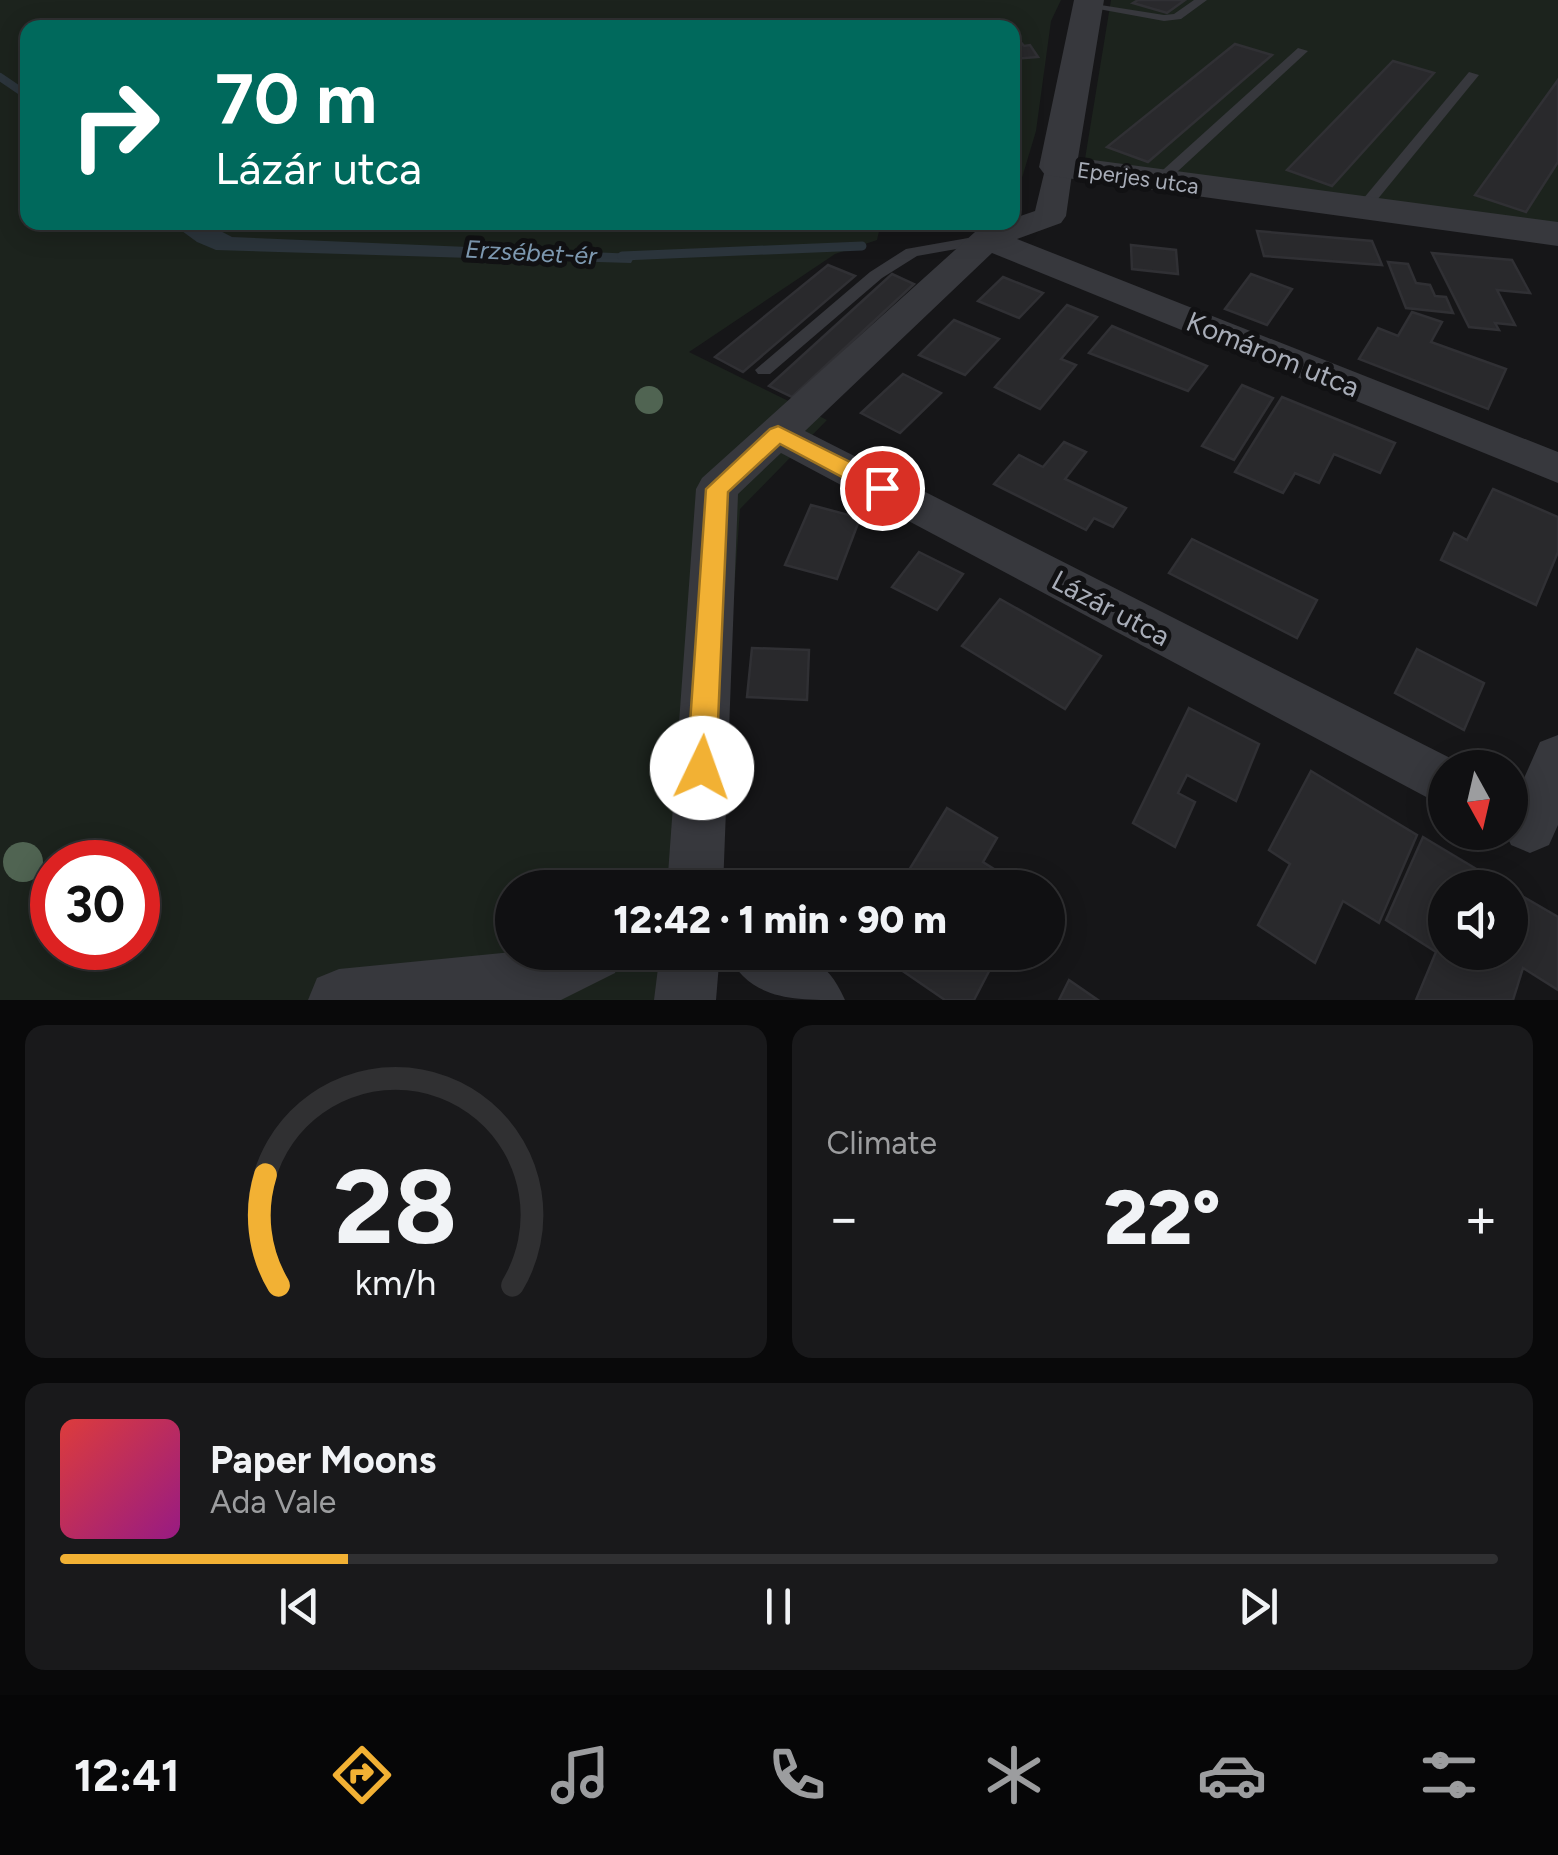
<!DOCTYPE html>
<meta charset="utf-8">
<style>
body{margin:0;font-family:Figtree,sans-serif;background:#19191b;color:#f1f3f6;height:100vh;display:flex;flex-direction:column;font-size:38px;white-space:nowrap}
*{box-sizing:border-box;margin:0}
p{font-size:32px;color:#9c9d9f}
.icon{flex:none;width:55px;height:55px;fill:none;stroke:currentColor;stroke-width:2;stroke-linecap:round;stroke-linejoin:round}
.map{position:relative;height:1000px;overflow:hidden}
.details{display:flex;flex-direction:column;gap:25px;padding:25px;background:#09090a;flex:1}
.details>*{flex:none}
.guide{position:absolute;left:20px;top:20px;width:1000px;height:210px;border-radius:20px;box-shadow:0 5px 25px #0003,0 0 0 2px #303032;background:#00695c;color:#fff;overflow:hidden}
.needle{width:65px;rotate:172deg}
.controls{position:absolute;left:1428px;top:750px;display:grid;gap:20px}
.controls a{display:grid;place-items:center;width:100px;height:100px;border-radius:50%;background:#101012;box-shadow:0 5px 25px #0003,0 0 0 2px #303032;font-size:50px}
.speed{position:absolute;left:30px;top:840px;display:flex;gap:20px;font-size:50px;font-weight:700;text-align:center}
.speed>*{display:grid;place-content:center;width:130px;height:130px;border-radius:50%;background:#101012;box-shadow:0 5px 25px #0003,0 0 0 2px #303032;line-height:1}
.speed .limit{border:15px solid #d22;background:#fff;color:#111}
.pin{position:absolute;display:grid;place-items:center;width:85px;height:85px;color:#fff;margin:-42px;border:5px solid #fff;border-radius:50%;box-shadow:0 2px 10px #0007}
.me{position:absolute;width:110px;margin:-55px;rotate:3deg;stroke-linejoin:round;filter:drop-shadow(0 0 8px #0008)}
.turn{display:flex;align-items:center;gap:35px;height:210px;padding:0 30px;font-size:45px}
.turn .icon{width:130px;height:130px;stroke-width:2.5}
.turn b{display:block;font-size:70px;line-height:85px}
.big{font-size:75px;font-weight:800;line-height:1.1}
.details .tile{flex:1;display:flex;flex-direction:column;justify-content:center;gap:15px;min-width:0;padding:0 35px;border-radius:20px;background:#19191b}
.details .dial{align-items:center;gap:0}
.dial svg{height:260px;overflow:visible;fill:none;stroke:#303032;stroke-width:7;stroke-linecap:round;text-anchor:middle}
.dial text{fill:#f1f3f6;stroke:none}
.song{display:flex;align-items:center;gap:30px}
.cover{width:120px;height:120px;border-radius:15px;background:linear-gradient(135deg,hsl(0 70% 55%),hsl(310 70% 35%))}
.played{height:10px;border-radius:5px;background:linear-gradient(90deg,#f2b134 20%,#303032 20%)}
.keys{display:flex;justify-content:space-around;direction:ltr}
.heat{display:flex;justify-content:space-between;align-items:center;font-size:55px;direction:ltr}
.details .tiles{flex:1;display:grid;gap:25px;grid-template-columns:1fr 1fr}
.tile:last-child{grid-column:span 2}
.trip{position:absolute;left:495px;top:870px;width:570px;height:100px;border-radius:50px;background:#101012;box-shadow:0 5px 25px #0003,0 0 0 2px #303032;font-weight:800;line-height:100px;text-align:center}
.tabs{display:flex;height:160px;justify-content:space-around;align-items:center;background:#060607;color:#9c9d9f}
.tabs .icon{width:70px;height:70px}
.tabs .on{color:#f2b134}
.tabs b{font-size:45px;color:#f1f3f6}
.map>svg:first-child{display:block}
.green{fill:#1c231d;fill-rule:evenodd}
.water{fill:#2c353c}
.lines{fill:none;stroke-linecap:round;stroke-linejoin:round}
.stream-far1{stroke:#2c353c;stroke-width:8}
.stream{stroke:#2c353c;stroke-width:9}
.building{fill:#29292c;stroke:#303034;stroke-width:2.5}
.service{fill:#37383d;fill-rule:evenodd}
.minor{fill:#37383d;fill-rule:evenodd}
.tertiary{fill:#37383d;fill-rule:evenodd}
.tree{fill:#506452}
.route{fill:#f2b134;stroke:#9d7322;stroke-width:2.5}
.labels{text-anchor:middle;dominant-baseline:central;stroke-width:10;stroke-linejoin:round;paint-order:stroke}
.far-street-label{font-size:22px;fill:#a8adb8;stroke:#111113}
.far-water-label{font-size:25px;font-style:italic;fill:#7f9bb3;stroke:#111113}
.street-label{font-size:28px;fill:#a8adb8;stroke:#111113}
</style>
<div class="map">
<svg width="1558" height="1000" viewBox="0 0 1558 1000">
<rect width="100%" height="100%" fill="#161618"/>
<g class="green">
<path d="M0 0H1061L1051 21 1036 131 1013 208 1012 28H28V222L881 223 877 240 835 254 689 352 827 420 740 509 713 887 512 888V952L709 953 706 1000H0ZM52 862H138V948H52Z"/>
<path d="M1111 0H1558V226L1084 165Z"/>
</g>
<path class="water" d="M171 223H205L232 237 636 254 631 263 216 250 197 242Z"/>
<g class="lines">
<path class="stream-far1" d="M0 77 28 96"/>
<path class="stream" d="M622 256 862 246"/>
</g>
<g class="building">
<path d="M1138 0H1185L1167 13 1133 3Z"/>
<path d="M1012 32 1024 46 1030 45 1038 57 1012 59Z"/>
<path d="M1235 44 1272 55 1148 162 1107 147Z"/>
<path d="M1393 61 1434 73 1332 186 1287 170Z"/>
<path d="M1558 80V162L1526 212 1475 195Z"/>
<path d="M1257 231 1372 241 1382 265 1264 256Z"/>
<path d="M1131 245 1176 250 1178 274 1132 269Z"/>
<path d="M1432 253 1512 260 1530 293 1497 290 1515 325 1495 323 1499 330 1469 327Z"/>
<path d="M1388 262 1408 264 1416 283 1430 285 1435 296 1446 297 1453 313 1406 308Z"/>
<path d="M828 265 855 276 743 372 715 357Z"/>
<path d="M892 274 914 284 792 397 769 386Z"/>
<path d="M1251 274 1292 289 1267 325 1225 309Z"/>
<path d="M1003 277 1043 293 1019 318 978 301Z"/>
<path d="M1067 305 1097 317 1061 359 1076 365 1040 409 995 387Z"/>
<path d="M1412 312 1442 322 1431 342 1506 369 1488 409 1359 359 1378 328 1398 336Z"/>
<path d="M954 320 999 339 965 375 919 355Z"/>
<path d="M1112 326 1207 366 1188 391 1089 353Z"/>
<path d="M903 374 941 393 900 433 861 413Z"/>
<path d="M1242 385 1273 398 1234 460 1202 446Z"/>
<path d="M1282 397 1395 443 1380 473 1334 454 1319 483 1295 473 1283 493 1235 472Z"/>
<path d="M1064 442 1086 452 1065 479 1126 508 1113 527 1094 518 1086 530 994 484 1019 455 1043 467Z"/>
<path d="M1493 489 1558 517V552L1536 605 1441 560 1454 533 1467 540Z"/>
<path d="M811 505 860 518 837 579 785 565Z"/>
<path d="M1192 539 1317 600 1297 638 1169 573Z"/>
<path d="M919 552 963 574 937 610 892 587Z"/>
<path d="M1000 599 1101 656 1065 709 962 646Z"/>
<path d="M752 648 809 650 807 700 747 697Z"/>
<path d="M1417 649 1484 683 1464 730 1395 693Z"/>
<path d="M1189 708 1259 744 1236 801 1187 775 1178 793 1195 802 1175 847 1133 823Z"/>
<path d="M1311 771 1417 835 1379 923 1343 901 1315 963 1258 925 1290 864 1269 850Z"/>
<path d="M947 808 997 838 983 862 1024 888H898Z"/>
<path d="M1423 837 1508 888H1445V952H1510V889L1558 917V990L1523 968 1513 1000H1416L1436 952 1386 920Z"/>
<path d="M875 952H999L974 1000H945Z"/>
<path d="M1069 980 1098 1000H1059Z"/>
</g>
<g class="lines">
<g class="service">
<path d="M1194 0H1207L1181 19 1164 21 1082 6 1088 3 1164 15 1174 14Z"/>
<path d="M1298 48 1308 51 1164 184H1154V178Z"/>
<path d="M1469 72 1479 75 1368 211H1358V205Z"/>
<path d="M985 235 990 237V243L917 256 882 278 770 374H758L755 370 870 272 906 249Z"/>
</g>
<g class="minor">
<path d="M1058 158 1069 161 1073 167 1066 216 1061 223 1017 239 1558 452V483L992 253 805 431 1464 765 1465 768H1445V807L781 453 738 494 723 888H667L696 489 702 478 975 232 1012 222V219L1035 211 1047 161Z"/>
<path d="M1558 735V825L1549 845 1530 853 1511 845 1505 832H1510V810L1540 742Z"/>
<path d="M512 952H623L615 973 561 1000H308L317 978 339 969Z"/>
<path d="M660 952H720L716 1000H654Z"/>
<path d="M726 952C780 952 820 941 845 1000 790 1000 750 1000 726 952Z"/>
</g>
<path class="tertiary" d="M1074 0H1104L1078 158 1558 222V246L1045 175 1039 167Z"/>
</g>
<g class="tree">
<circle cx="649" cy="400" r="14"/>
<circle cx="23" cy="862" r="20"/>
</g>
<path class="route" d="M778 426 890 482 893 488 882 496 874 494 780 444 728 492 716 768 711 777 702 781 692 777 687 768 706 489 770 429Z"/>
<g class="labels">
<g class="far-street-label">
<text transform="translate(1138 178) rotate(8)">Eperjes utca</text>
</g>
<g class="far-water-label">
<text transform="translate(531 252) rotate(3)">Erzsébet-ér</text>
</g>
<g class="street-label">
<text transform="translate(1273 354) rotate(22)">Komárom utca</text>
<text transform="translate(1111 608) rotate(28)">Lázár utca</text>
</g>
</g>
</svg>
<div class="controls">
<a><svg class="needle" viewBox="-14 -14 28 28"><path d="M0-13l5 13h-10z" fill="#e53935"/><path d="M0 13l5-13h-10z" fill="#9c9d9f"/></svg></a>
<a><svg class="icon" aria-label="sound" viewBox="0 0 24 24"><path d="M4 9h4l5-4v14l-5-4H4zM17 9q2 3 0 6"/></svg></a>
</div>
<div class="speed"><div class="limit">30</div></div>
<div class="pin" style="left:882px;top:488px;background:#d93025"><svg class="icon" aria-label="arrive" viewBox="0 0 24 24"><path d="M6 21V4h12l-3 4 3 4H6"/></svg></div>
<svg class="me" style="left:702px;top:768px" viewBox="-20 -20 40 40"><circle r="19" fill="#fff"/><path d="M0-13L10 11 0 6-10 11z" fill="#f2b134"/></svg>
<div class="trip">12:42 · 1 min · 90 m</div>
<div class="guide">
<div class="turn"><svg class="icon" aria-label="right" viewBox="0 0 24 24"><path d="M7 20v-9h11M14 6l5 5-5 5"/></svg><div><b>70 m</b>Lázár utca</div></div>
</div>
</div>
<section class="details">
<div class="tiles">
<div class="tile dial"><svg viewBox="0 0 100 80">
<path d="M14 69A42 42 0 1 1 86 69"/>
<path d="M14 69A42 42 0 0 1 10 35" stroke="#f2b134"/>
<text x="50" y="56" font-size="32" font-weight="700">28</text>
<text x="50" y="72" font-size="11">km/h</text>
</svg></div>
<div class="tile"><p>Climate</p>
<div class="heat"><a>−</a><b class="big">22°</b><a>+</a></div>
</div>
<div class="tile">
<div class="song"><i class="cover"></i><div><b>Paper Moons</b><p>Ada Vale</p></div></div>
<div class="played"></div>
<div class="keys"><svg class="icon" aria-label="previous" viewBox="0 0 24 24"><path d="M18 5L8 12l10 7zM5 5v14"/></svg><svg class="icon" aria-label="pause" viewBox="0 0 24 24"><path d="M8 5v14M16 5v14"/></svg><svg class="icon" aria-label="next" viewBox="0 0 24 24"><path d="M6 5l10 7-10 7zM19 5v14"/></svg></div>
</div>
</div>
</section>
<nav class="tabs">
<b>12:41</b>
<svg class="icon on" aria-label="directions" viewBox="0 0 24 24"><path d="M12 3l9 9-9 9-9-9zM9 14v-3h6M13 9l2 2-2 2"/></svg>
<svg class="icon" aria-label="music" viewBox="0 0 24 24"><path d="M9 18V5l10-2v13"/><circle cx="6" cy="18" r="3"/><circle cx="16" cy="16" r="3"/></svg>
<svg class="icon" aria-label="phone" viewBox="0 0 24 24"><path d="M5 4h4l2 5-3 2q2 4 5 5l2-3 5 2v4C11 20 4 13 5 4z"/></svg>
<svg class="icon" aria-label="climate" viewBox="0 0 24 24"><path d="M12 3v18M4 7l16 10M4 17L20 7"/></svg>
<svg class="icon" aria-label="car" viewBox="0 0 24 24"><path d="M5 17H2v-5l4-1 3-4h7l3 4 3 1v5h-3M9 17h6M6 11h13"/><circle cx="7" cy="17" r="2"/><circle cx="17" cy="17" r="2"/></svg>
<svg class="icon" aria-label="filters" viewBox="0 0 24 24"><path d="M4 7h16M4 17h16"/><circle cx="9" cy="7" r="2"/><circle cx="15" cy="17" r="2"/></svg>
</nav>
